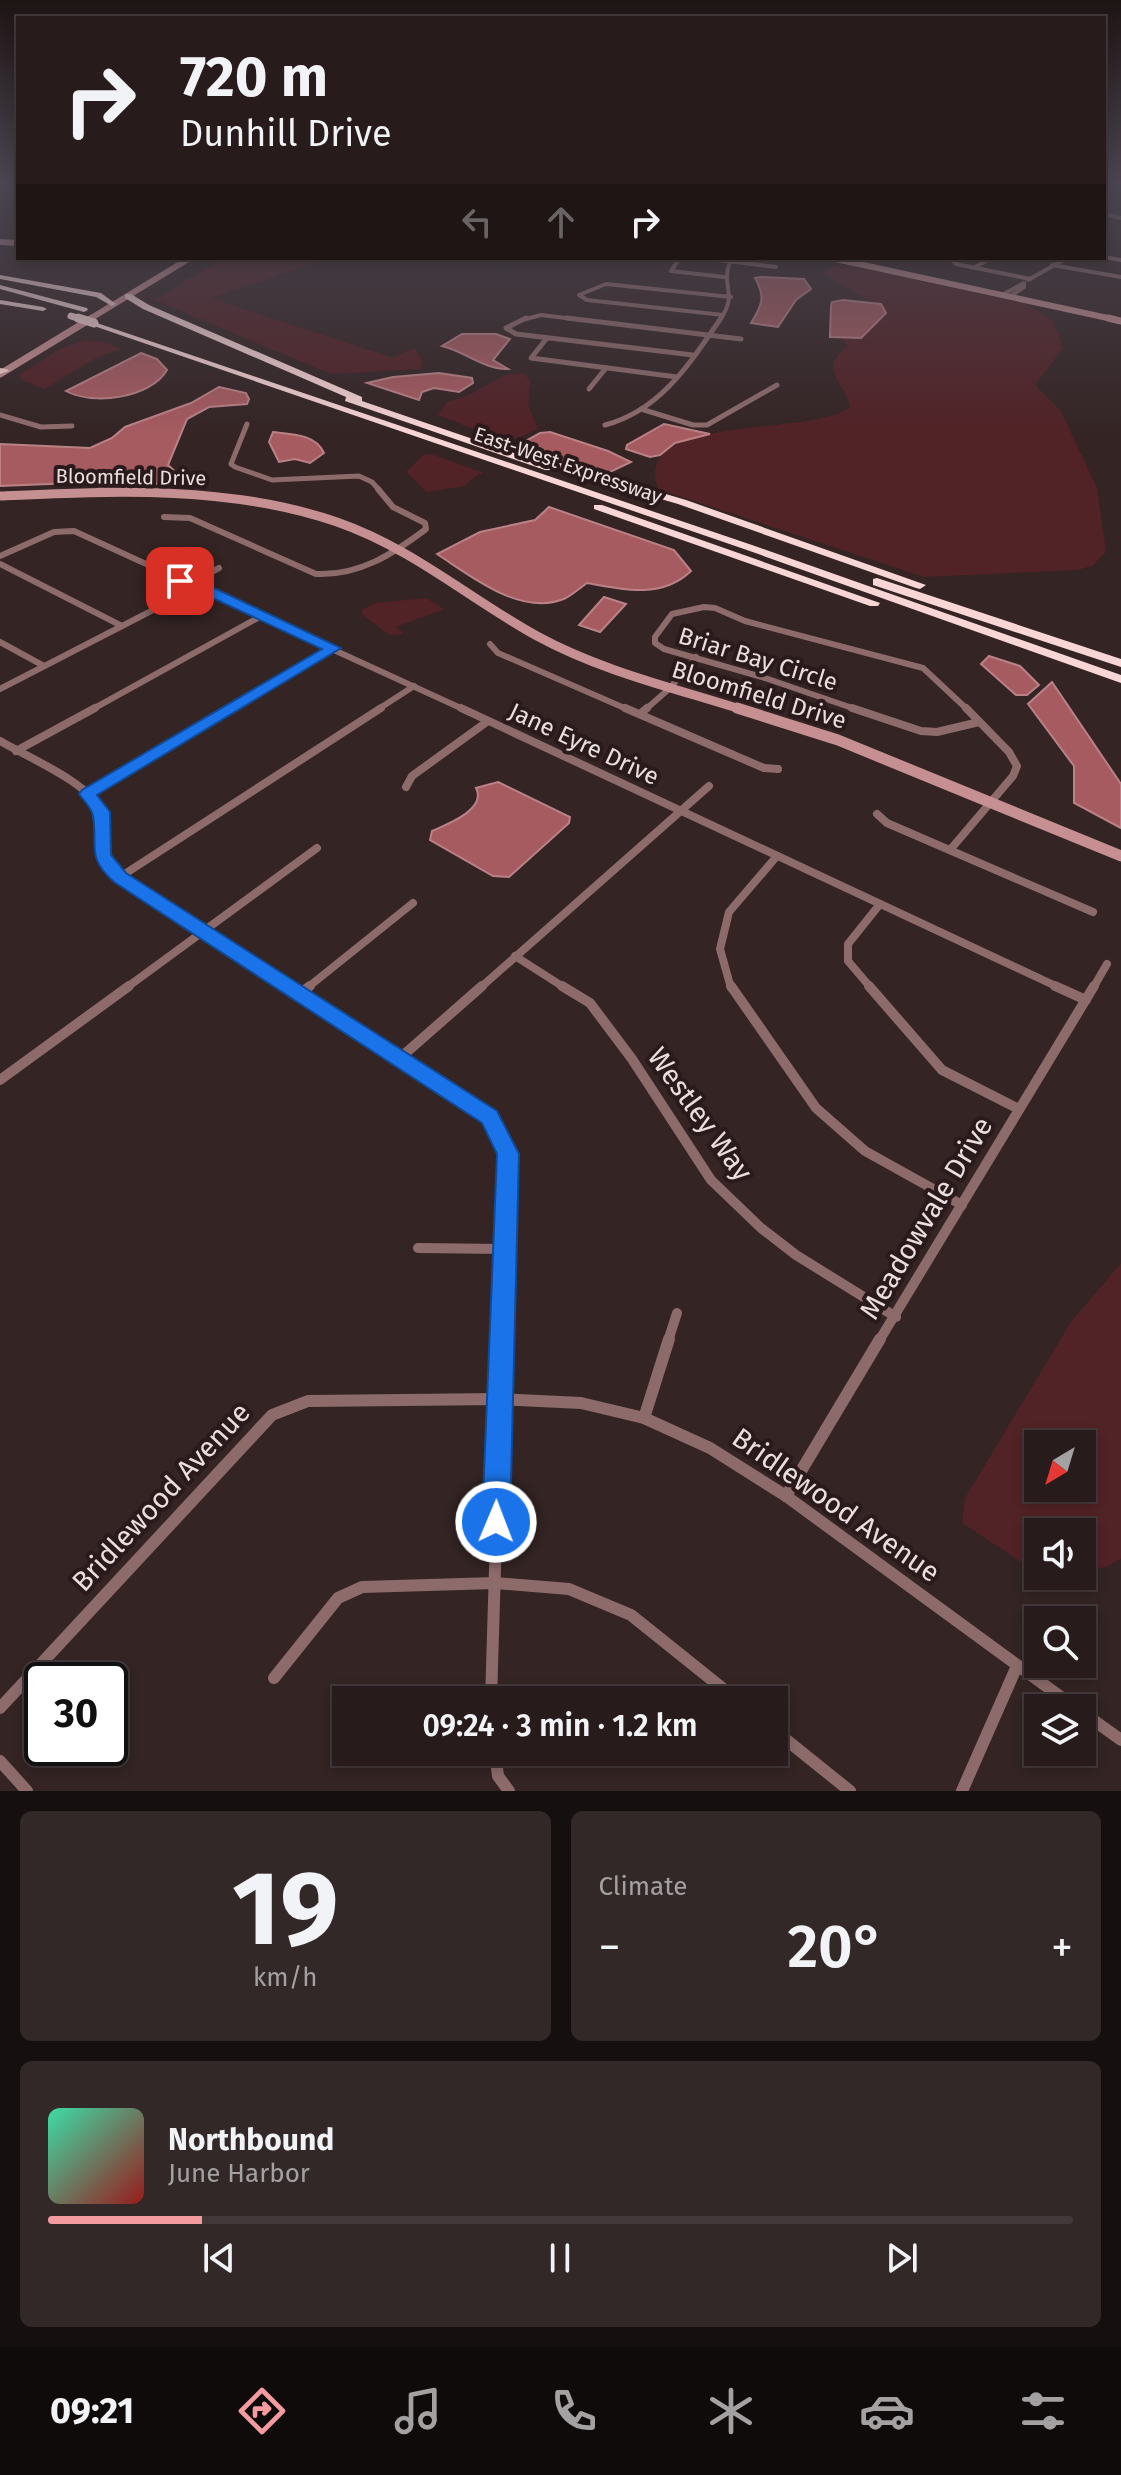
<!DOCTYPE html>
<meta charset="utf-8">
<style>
body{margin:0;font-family:"Fira Sans",sans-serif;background:#332828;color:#f1f3f6;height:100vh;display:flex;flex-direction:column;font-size:30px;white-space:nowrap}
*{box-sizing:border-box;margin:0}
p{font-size:26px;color:#a4a1a3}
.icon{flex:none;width:44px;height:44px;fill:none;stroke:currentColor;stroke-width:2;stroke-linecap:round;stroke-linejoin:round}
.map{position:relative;height:1791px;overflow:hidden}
.drawer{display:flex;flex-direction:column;gap:20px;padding:20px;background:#150f0f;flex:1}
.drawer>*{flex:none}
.top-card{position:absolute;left:16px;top:16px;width:1090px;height:244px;border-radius:0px;box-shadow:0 4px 12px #0003,0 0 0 2px #43393a;background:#271b1b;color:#f1f3f6;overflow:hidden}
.needle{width:52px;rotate:218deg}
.controls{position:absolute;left:1024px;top:1430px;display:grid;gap:16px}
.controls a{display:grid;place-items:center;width:72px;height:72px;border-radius:0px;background:#271b1b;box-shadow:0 4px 12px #0003,0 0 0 2px #43393a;font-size:40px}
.speed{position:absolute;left:24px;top:1662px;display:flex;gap:16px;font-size:40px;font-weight:700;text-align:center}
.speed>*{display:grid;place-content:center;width:104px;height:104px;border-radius:50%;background:#271b1b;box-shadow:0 4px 12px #0003,0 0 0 2px #43393a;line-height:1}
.speed .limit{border:4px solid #111;border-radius:12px;background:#fff;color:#111}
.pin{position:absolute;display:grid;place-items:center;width:68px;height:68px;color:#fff;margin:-34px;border-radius:16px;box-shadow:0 4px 12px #0006}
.me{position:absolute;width:88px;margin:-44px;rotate:1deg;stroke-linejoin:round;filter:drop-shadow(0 0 6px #0008)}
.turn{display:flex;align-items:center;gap:28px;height:168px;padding:0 32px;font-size:36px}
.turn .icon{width:104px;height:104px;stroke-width:2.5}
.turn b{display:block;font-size:56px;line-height:68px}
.lanes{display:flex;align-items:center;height:76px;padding:0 32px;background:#0003;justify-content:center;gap:40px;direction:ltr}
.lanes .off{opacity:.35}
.big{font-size:60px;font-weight:600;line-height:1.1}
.drawer .tile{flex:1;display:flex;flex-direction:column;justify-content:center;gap:12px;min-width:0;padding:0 28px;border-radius:12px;background:#332828}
.drawer .dial{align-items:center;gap:0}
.dial b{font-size:104px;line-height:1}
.song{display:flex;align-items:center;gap:24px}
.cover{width:96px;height:96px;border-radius:12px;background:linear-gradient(135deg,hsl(160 70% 55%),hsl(0 70% 35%))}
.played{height:8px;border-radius:4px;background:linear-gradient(90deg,#f49b9f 15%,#43393a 15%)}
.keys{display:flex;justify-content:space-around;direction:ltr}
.heat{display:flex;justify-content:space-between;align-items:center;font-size:44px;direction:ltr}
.drawer .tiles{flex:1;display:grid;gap:20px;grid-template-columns:1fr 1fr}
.tile:last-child{grid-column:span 2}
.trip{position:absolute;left:332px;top:1686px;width:456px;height:80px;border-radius:0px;background:#271b1b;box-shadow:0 4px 12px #0003,0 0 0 2px #43393a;font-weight:600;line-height:80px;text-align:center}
.dock{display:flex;height:128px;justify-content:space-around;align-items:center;background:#100b0b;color:#a4a1a3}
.dock .icon{width:56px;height:56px}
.dock .on{color:#f49b9f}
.dock b{font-size:36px;color:#f1f3f6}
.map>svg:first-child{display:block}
.green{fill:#512226;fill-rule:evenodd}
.water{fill:#a65b60;stroke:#ba8286;stroke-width:2}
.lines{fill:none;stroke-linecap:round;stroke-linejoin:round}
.street-far5{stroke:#8d6b6b;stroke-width:4}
.street-far4{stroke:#8d6b6b;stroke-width:5}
.street-far3{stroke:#8d6b6b;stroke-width:6}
.street-far2{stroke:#8d6b6b;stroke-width:8}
.street-far1{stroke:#8d6b6b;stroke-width:10}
.street{stroke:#8d6b6b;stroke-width:12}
.secondary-far3{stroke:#c68f91;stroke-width:6}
.secondary-far2{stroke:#c68f91;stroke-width:7}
.secondary-far1{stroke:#c68f91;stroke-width:9}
.secondary{stroke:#c68f91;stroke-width:11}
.highway{fill:#f9d6d6;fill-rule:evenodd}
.highway-bridge-far1{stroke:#f9d6d6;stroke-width:7}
.highway-bridge{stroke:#f9d6d6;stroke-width:9}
.route{fill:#1a73e8;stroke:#114b97;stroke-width:2}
.labels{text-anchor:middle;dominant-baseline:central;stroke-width:8;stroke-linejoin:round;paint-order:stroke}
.far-street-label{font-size:20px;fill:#eadede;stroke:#2a1a1b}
.street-label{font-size:24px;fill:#eadede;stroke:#2a1a1b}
.near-street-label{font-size:28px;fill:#eadede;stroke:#2a1a1b}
</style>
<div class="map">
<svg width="1121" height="1791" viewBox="0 0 1121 1791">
<rect width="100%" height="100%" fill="#342424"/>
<g class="green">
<path d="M224 258H329L211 298 393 358 415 348 423 363 420 369 331 374 155 300Z"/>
<path d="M840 264 1023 303 1052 320 1063 348 1035 385 1061 411 1097 488 1106 552 1092 566 1077 570 924 577 658 489C630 411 813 438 850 407 844 381 817 368 848 346L842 338 857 339 872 328V302L825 275 826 270Z"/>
<path d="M86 340 108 343 120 349 94 359 44 389 22 380 19 375 62 348Z"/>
<path d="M523 373 530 380 528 405 538 429C532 431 526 435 520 437 500 443 458 422 438 415L447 402 467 396 505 375Z"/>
<path d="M431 454 484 473 477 475 465 486 427 492 406 472 423 455Z"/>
<path d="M426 598 444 609 396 627 404 634 389 635 363 615 362 610 375 603Z"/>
<path d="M1121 1263V1559L1106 1567 1082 1570V1532H1038V1573L962 1523 965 1498 1071 1322ZM1038 1444H1082V1488H1038Z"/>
</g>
<g class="water">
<path d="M761 277 804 279 811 289 796 300 778 327 751 323C762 305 766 297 755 278Z"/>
<path d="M843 300 881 304 886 313 861 338 830 337 831 306 832 302Z"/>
<path d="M462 334H496L510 339 493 360 508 369C485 370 464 351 442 346Z"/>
<path d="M141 353 157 359 167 370C151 398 93 406 66 391Z"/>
<path d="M439 373 472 378 473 383 459 392 434 388 422 392 419 400 367 383 393 377Z"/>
<path d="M219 387 246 393 249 399 247 404 209 407 187 419 168 465 179 475 178 480 168 484 99 482 0 486V444L90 448 112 438 125 427 191 403Z"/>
<path d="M664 424 710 434 675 443 660 455 650 457 626 449 627 445Z"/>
<path d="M273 432C291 434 316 434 324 453L310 463 295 459 279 462 269 442Z"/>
<path d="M550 432 608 451 631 462 608 473 530 451 520 444 540 433Z"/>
<path d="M549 507 674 550 691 571C662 599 623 590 587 583 580 588 573 594 566 598 522 618 471 576 437 554L480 532 535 520Z"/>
<path d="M604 597 626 604 600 632 579 625Z"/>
<path d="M989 656 1020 666 1039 685 1027 695H1016L981 664Z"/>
<path d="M1052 682 1121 784V828L1074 803V766L1028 704Z"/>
<path d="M498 782 570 817 569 823 509 877 493 876 430 840 432 831C448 824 487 809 476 788Z"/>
</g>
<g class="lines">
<g class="street-far5">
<path d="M1104 214 1121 218"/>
<path d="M1104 257 1121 260"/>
<path d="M680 258 671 271 724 277"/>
<path d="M702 258 776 267"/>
<path d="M957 258 953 261 956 264 1030 279"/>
<path d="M1052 265 1121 277"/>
<path d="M975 267 988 260 980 258"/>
<path d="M1028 280 1067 258"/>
<path d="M1002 295 1024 283V287L1009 297"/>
<path d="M723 315 587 300 579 295 606 284 731 297"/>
<path d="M522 320 541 315 583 320"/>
<path d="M720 320C739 292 720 289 730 261"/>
</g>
<g class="street-far4">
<path d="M526 318 506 328 516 334 693 355"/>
<path d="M567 318 741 339"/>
<path d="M547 338 531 358 677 377"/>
<path d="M589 389 606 368"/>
<path d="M641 409 693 425H707L777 385"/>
<path d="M0 415 41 427 72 426"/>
<path d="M247 424 231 464 235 467 272 480 359 476 372 482 380 491"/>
<path d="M605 425C661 410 690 363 721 318"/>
</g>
<g class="street-far3">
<path d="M164 517 190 518 316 574C359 576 393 554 426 529L425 523 393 507 378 489"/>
<path d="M0 556 54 532 74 531 465 710"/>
<path d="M0 564 122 626"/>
<path d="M0 642 44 666"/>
<path d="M490 644 498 653 629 710"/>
<path d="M0 689 186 593 197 580 219 568"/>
<path d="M91 710 263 615"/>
<path d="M229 710 333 648"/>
<path d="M377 710 414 686"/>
<path d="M645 710 670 688 696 657"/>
<path d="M858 710 765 678 664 649 655 643V637L672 614 704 607 715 608 745 621 923 668 968 710"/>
</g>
<g class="street-far2">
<path d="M461 708 1060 988"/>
<path d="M625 708 764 768 778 769"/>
<path d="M852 708 921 731 937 732 979 722"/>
<path d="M640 714 647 708"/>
<path d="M0 741C27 757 91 783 102 813 112 841 93 849 120 877L290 988"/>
<path d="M16 751 95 708"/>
<path d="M406 787 412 776 488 721"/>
<path d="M88 794 233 708"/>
<path d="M877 814 887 823 1093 912"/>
<path d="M950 850 1013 776 1017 766 1009 752 966 708"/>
<path d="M120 877 381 708"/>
<path d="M515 956 565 988"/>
<path d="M126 988 317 848"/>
<path d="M307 988 413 903"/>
<path d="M480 988 709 786"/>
<path d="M731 988 720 949 729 912 777 856"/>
<path d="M871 988 848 961V944L880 904"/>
<path d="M1093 988 1107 964"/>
</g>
<g class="street-far1">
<path d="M287 986 489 1117 508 1154 502 1341"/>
<path d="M562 986 590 1003 632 1059 711 1180 761 1228 796 1255 896 1317"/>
<path d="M731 986 816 1108 865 1151 962 1205"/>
<path d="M869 986 942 1070 1019 1109"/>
<path d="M1055 986 1086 1000"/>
<path d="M299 994 310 986"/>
<path d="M400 1058 482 986"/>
<path d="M0 1080 129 986"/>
<path d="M418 1248 504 1249"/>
<path d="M668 1341 677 1313"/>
<path d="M879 1341 1094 986"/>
</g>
<g class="street">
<path d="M644 1418 669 1339"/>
<path d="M786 1496 880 1339"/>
<path d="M274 1678 338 1598 362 1587 495 1583 569 1589 631 1615 737 1700"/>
<path d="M491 1700 502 1339"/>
<path d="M0 1708 272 1415 308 1401 498 1399 581 1403 644 1418 710 1448 786 1496 1076 1708"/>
<path d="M1082 1712 1121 1740"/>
<path d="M774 1730 850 1791"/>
<path d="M495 1752 498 1776 509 1791"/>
<path d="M0 1761 27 1791"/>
<path d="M962 1791 1017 1666"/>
</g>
<g class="secondary-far3">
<path d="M0 242 18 243"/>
<path d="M831 258 1117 320"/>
<path d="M88 320 190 258"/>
</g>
<g class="secondary-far2">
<path d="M1108 318 1121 321"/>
<path d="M0 374 92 318"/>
<path d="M99 491H125"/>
</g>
<path class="secondary-far1" d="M0 496C113 491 229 485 337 522 414 549 468 598 537 636 601 671 674 688 743 710"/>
<path class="secondary" d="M737 708 838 740 1121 856"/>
<g class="highway">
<path d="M0 275 101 293 116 304 112 306 96 297 0 279Z"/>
<path d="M0 285 87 308 88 310 84 312 0 289Z"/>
<path d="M125 294H131L149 305 362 397V401L534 460 543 458 686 500 926 585 920 589 916 588 678 504 554 468 553 470H545L345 401 346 397 143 309 125 298Z"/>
<path d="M0 300 43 307 47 309 43 311 0 304Z"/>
<path d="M91 321 752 545 1121 675V683L744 549 91 325Z"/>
<path d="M0 368 7 369 9 371 0 374Z"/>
<path d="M594 505H602L880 603 878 606H870L594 509Z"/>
<path d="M877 578 1121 659V667L873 585V579Z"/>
</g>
<path class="highway-bridge-far1" d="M71 316 84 320"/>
<path class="highway-bridge" d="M78 318 94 323"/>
</g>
<linearGradient id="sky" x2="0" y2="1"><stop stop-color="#1d1414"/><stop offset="0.42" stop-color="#4a4550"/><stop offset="1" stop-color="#4a4550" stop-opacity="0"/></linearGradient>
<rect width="1121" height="435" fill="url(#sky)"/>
<path class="route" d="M180 577 212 587 341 648 97 795 110 812 111 855 126 873 497 1111 519 1154 510 1522 506 1531 496 1535 486 1531 482 1522 497 1154 482 1123 114 882C86 857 98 847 93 816 92 808 84 801 79 794L82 790 322 649 202 593 175 584 173 581Z"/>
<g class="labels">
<g class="far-street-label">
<text transform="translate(568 465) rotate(19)">East-West Expressway</text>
<text transform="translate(131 477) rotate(1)">Bloomfield Drive</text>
</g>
<g class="street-label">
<text transform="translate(758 659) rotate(17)">Briar Bay Circle</text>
<text transform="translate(759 695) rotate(17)">Bloomfield Drive</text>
<text transform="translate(584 744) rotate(25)">Jane Eyre Drive</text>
</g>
<g class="near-street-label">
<text transform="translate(700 1114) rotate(54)">Westley Way</text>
<text transform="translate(926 1218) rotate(-59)">Meadowvale Drive</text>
<text transform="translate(161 1497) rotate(-47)">Bridlewood Avenue</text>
<text transform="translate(836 1505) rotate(35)">Bridlewood Avenue</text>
</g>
</g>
</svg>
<div class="controls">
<a><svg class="needle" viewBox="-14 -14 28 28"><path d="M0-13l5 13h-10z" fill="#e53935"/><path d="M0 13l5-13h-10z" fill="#a4a1a3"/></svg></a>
<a><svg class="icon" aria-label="sound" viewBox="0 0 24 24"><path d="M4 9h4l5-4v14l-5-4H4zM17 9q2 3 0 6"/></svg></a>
<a><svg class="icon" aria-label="search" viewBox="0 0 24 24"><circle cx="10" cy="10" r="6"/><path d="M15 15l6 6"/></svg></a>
<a><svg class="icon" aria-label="layers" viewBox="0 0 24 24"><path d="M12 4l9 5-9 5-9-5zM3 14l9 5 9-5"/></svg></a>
</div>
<div class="speed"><div class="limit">30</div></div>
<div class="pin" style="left:180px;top:581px;background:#d93025"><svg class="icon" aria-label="arrive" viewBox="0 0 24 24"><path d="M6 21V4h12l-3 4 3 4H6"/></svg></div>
<svg class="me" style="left:496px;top:1522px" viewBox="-20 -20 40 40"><circle r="17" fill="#1a73e8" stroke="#fff" stroke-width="3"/><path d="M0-11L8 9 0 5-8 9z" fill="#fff"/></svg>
<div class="trip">09:24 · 3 min · 1.2 km</div>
<div class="top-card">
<div class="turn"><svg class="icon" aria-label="right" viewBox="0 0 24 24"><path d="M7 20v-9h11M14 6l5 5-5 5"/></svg><div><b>720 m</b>Dunhill Drive</div></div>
<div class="lanes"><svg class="icon off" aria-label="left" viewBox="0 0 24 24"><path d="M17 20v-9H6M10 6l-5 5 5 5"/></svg><svg class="icon off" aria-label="ahead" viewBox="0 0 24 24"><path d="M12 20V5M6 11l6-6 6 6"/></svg><svg class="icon" aria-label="right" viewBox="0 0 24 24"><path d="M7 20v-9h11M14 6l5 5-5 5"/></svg></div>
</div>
</div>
<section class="drawer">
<div class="tiles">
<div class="tile dial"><b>19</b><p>km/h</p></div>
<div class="tile"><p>Climate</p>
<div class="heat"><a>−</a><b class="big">20°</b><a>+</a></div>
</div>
<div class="tile">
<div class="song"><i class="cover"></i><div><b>Northbound</b><p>June Harbor</p></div></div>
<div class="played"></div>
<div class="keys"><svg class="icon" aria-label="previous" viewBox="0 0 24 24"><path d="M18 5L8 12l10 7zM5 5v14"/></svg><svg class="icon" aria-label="pause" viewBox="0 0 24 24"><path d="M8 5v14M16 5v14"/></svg><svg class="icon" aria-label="next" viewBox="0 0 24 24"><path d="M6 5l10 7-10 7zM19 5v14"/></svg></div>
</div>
</div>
</section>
<nav class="dock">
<b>09:21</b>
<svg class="icon on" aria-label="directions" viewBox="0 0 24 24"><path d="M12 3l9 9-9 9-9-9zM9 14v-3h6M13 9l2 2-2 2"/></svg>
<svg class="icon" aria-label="music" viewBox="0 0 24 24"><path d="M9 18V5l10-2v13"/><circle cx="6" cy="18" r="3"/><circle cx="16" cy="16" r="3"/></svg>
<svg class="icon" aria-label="phone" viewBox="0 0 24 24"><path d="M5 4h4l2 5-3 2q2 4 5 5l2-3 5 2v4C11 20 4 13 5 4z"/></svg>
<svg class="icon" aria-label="climate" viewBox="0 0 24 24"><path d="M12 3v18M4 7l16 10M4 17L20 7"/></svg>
<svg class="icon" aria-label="car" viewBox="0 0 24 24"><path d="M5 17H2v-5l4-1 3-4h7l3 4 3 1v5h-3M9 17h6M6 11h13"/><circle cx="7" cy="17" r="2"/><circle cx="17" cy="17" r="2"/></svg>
<svg class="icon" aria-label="filters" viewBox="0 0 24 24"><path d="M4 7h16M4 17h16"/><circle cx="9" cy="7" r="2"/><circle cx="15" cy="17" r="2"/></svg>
</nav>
